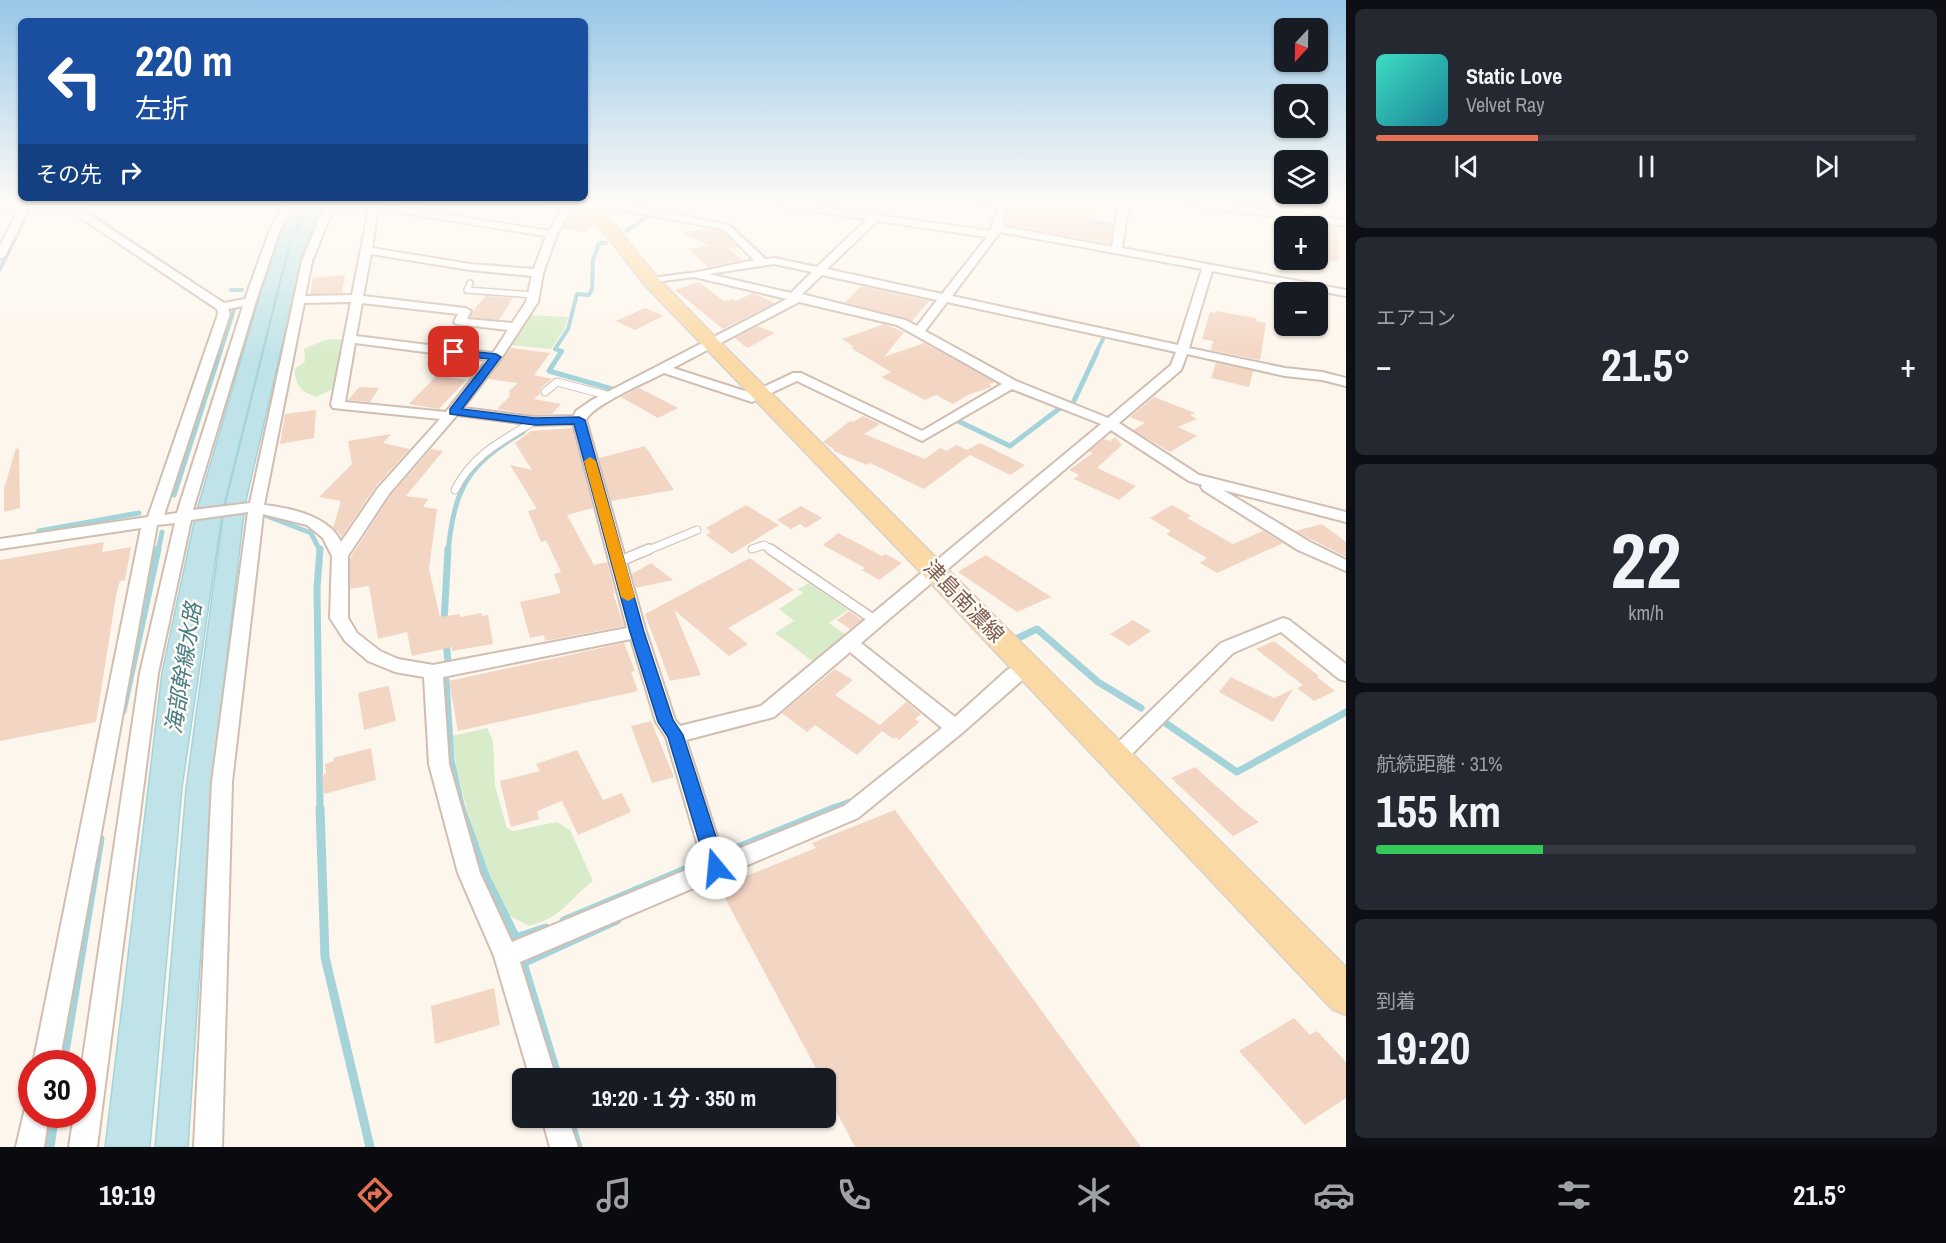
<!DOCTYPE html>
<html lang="ja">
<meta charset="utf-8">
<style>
body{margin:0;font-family:"Archivo Narrow","Noto Sans JP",sans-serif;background:#242831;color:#f1f3f6;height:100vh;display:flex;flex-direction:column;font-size:22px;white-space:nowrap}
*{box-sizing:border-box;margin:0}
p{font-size:20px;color:#9ea1a6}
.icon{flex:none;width:33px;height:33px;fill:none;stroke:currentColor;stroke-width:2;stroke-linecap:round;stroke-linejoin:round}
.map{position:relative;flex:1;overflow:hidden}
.panel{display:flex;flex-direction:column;gap:9px;padding:9px;background:#0d0f14;width:600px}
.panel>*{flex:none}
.banner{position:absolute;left:18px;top:18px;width:570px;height:183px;border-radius:9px;box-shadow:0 2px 4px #0004;background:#1a4fa0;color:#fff;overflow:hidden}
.needle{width:39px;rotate:202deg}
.buttons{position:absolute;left:1274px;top:18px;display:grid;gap:12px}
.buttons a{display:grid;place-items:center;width:54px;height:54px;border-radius:9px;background:#171b24;box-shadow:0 2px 4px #0004;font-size:30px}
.speed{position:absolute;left:18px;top:1050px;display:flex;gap:12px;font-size:30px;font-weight:700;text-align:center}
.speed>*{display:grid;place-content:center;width:78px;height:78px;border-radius:50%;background:#171b24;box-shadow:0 2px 4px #0004;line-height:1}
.speed .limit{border:9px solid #d22;background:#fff;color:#111}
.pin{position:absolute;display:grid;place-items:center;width:51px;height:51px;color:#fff;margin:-26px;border-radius:12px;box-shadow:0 3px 9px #0006}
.me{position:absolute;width:66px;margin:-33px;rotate:343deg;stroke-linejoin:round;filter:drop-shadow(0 0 4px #0008)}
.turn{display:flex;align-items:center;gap:21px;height:126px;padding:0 18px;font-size:27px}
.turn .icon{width:78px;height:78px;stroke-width:2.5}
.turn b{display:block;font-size:42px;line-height:51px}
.then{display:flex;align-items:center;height:57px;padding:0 18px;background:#0003;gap:12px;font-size:22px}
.big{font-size:45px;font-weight:700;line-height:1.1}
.panel .card{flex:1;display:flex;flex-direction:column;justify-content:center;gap:9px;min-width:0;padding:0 21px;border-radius:9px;background:#242831}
.panel .dial{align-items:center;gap:0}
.dial b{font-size:78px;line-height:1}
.song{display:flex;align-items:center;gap:18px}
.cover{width:72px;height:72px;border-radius:9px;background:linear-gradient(135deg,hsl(170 70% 55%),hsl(190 70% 35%))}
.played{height:6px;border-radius:3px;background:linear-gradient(90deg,#e76f51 30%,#363941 30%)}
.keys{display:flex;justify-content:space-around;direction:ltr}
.heat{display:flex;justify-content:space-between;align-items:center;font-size:33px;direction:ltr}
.charge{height:9px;border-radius:4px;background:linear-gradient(90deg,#34c759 31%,#363941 0)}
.trip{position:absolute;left:512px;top:1068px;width:324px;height:60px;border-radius:9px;background:#171b24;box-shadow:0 2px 4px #0004;font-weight:700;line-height:60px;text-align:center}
.menu{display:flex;height:96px;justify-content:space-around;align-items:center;background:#090b0e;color:#9ea1a6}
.menu .icon{width:42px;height:42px}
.menu .active{color:#e76f51}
.menu b{font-size:27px;color:#f1f3f6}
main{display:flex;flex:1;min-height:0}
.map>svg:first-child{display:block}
.green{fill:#d8ecc9}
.water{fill:#bfe3e8;stroke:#a5d3da;stroke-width:1.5}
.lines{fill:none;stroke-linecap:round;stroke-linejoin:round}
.stream-far3{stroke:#a5d3da;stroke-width:4}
.stream-far2{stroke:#a5d3da;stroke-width:5}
.stream-far1{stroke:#a5d3da;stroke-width:7}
.stream{stroke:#a5d3da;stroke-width:9}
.building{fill:#f3d5c3}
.lane-far2-casing{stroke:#d1beb0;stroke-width:8}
.lane-far1-casing{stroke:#d1beb0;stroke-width:9}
.lane-casing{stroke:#d1beb0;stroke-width:12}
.street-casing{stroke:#d1beb0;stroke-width:4}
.primary-casing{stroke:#dad1cd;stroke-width:3}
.lane-far2{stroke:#fff;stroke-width:5}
.lane-far1{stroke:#fff;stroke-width:7}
.lane{stroke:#fff;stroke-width:9}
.street{fill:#fff;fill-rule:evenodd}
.primary{fill:#fbd9a5;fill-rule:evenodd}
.route{fill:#1a73e8;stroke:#114b97;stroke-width:1.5}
.slow{fill:#f59e0b}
.labels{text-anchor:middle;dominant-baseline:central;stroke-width:5;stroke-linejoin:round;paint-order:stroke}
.street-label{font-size:21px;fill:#7a5c4d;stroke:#fffaf3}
.water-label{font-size:22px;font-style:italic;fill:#437c86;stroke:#fffaf3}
</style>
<main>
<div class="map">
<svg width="1346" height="1147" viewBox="0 0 1346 1147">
<rect width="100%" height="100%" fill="#fdf6ec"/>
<g class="green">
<path d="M530 315 568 317 564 329 551 349 510 345Z"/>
<path d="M339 339 345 340 335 388 316 397C301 392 294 384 295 369L305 361 304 349 324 340Z"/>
<path d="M809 583 848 610 829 623 848 636 812 661 775 633 794 621 779 609 803 593 798 589Z"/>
<path d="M487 728 493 741 495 786 507 828 513 831 557 822 570 830 593 881C567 901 563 917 529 926L508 915 496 892 469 817 457 771 452 736Z"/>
</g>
<g class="water">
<path d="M296 202H309L290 241 223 509 182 788 150 1147H105L162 672 196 513 276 240Z"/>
<path d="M311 202H323L306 243 245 505 212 784 188 1147H155L186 788 224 509 284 268 292 241Z"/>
</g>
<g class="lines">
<g class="stream-far3">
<path d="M615 202 658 212"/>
<path d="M75 204 192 282"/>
<path d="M1083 221 1116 225"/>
<path d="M724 225 733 228 766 259"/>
<path d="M626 231 651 214"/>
<path d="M0 269 30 208 52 206 64 209"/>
<path d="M231 290H242"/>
<path d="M220 353 234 310 232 309"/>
<path d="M560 353 562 351 555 349 568 329 577 294 589 295 592 289 593 260 599 243H606"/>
<path d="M1096 353 1103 339"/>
</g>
<g class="stream-far2">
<path d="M561 352 549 371 612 389"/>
<path d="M1073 403 1097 352"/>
<path d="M958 421 1010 446 1060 408"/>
<path d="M174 495 220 352"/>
<path d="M267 516 311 533 320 551"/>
<path d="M39 531 139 513"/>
<path d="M158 551 162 532"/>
<path d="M448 551C455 487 467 465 523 432"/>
</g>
<g class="stream-far1">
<path d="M320 549 317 588 320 809"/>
<path d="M444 622 448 549"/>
<path d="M1018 638 1037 629 1098 682 1141 708"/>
<path d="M446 641 448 662"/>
<path d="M446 680 451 760 462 809"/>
<path d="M123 711 158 549"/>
<path d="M1164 722 1237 772 1346 712"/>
<path d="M832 809 850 802"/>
</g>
<g class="stream">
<path d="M320 808 325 957 370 1147"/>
<path d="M461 808 486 878 516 938 546 928"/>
<path d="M726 853 836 808"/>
<path d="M564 921 702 863"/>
<path d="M63 1064 100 839"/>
<path d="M558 1078 523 963 617 920"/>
<path d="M569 1118 578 1147"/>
<path d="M50 1147 55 1114"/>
</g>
</g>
<g class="building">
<path d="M1014 202H1094L1089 223 1113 226 1110 244 1005 224Z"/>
<path d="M1317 202H1330L1333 216 1317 214Z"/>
<path d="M573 210H583L594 224 586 232 563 229Z"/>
<path d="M1317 224 1336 227 1339 240 1338 262 1317 259Z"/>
<path d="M708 229 722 231 738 247 728 248 742 260 708 267 694 254 690 249 709 246 682 232Z"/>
<path d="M345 275 342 293 310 294 313 278Z"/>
<path d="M699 282 724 301 733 299 736 301 753 293 775 303 723 329 675 290Z"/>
<path d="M861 286 929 301 912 321 845 303Z"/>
<path d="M486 296 513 298 499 320 470 317 476 307Z"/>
<path d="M645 308 663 316 635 330 616 321Z"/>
<path d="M1216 311 1256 318V321L1266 323 1260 360 1211 350 1213 341 1202 339 1210 312 1215 313Z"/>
<path d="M884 324 904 332 884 357 924 343 995 382 989 384 992 387 968 395 953 404 936 395 925 400 881 377 891 372 851 348 854 347 842 339Z"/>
<path d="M758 326 775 333 747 348 735 338Z"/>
<path d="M511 348 550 353 534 375 552 379 541 388 540 394 534 399 561 404 552 414 535 415 497 409 510 396 508 395 511 393 508 392 518 383 488 379Z"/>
<path d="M1216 363 1253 371 1249 387 1211 378Z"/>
<path d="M437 375 466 380 439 409 409 404Z"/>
<path d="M359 387 379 388 370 402 348 400Z"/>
<path d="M639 388 678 408 658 418 621 397Z"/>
<path d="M1154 397 1195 413 1190 415 1197 419 1178 427 1197 436 1170 452 1133 430 1145 423 1130 417Z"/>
<path d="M316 410 314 438 280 444 285 414Z"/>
<path d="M863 416 880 424 864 434 925 459 940 448 947 451 956 445 967 450 980 443 1025 465 1010 475 970 455 924 489 870 463 867 465 833 451 835 450 823 442 850 421 853 422Z"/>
<path d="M572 428 593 508 567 515 594 565 607 562 615 593H613L624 626 545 641 544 635 530 638 520 602 561 593 554 574 561 572 546 540 541 542 528 511 537 509 510 465 532 470 515 443 531 431Z"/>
<path d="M391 434 383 443 410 449 376 486 342 536 333 528 341 501 319 497 352 464 348 441Z"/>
<path d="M1115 437 1122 445 1097 468 1136 486 1119 500 1074 479 1079 475 1069 470 1093 453 1089 451 1104 439 1110 441Z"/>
<path d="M645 446 674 490 611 501 599 458Z"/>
<path d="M16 448 19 449 20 508 4 512V489Z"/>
<path d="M431 449 443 451 406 496 428 499 423 507 437 509 429 569 440 617 460 614V617L482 613V616L488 615 493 644 452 651V647L412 656 407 632 378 639 369 586 350 589V560L352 555 391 495Z"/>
<path d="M746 505 779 525 732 554 706 535 711 532 706 528Z"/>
<path d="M1172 505 1191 516 1187 518 1233 544 1263 531 1283 543 1217 573 1200 563 1207 558 1166 534 1171 531 1150 518Z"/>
<path d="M801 506 822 518 806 528 800 524 791 529 777 520Z"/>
<path d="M1322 524 1346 542V557L1295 531Z"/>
<path d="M838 533 882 556 885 554 902 563 879 580 862 570 865 568 823 545Z"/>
<path d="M104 542 102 552 131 547 125 580 120 581 116 596 96 722 0 741V560Z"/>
<path d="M986 555 1051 597 1017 612 958 572Z"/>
<path d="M750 558 794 590 728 628 748 644 729 656 674 610 701 675 670 681 645 614Z"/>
<path d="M651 563 673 580 636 588 632 574Z"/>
<path d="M849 611 862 620 850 629 837 620Z"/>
<path d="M1133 620 1151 631 1129 646 1110 634Z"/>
<path d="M1274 641 1319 676 1317 677 1335 691 1314 701 1297 688 1303 685 1256 649Z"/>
<path d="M624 643 635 671 631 672 638 691 458 731 449 681Z"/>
<path d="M835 669 853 680 835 695 880 725 906 702 921 714 915 719 919 722 899 740 896 737 894 739 882 731 857 755 815 725 807 732 782 713Z"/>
<path d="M1231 677 1274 698 1293 689 1273 722 1219 692Z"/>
<path d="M387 686 389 687 396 721 364 730 358 693Z"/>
<path d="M651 721 674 777 652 783 631 726Z"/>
<path d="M371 748 376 780 324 794 322 775 326 774 325 764 334 761 333 758Z"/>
<path d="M577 750 603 800 622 793 631 812 578 835 562 801 537 811 539 819 511 827 500 781 540 771 536 764Z"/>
<path d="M1195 767 1242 809 1259 822 1233 836 1171 778Z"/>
<path d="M895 810 1141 1147H855L826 1092 825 1078H821L719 887 816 848 812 843Z"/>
<path d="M494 988 500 1025 435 1044 431 1006Z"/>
<path d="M1294 1018 1310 1035 1317 1031 1346 1062V1098L1305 1125 1239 1051Z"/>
</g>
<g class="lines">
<g class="lane-far2-casing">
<path id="lane-far2" d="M470 283 467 290 533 295"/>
</g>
<g class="lane-far1-casing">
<g id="lane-far1">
<path d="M545 392 557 382 610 396"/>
<path d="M455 490C472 455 503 440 535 421"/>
<path d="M752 549 764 545 773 551"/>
<path d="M646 551 697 530"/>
</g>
</g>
<g class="lane-casing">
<g id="lane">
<path d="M770 549 876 621"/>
<path d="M618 562 649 549"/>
</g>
</g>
<g class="street-casing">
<g id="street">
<path d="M22 202H79L74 205 224 303 245 299 270 230 285 202H295L280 230 256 301 193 510 250 503 302 261 326 202H384L382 204 549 231 563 207 545 205 540 202H596L627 205 729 225 765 259 774 258 817 267 867 219 770 205 765 202H788L990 231 998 208 972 205 967 202H1010L1002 226 1112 247 1119 202H1129L1122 248 1346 290V296L1212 271 1189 348 1285 368 1322 372 1346 378V386L1322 380 1285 376 1187 354 1181 370 1119 423 1199 475 1346 512V522L1223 490 1310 542 1346 560V571L1298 550 1203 490 1201 487 1202 485 1189 481 1111 430 861 643 955 717 1007 670 1028 660 1034 662 1037 667 962 733 858 818 520 962 556 1078H530L494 956 458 873 429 764 424 677 395 672 368 661 345 641 330 618 332 556 323 538 307 525 263 514 232 782 222 1147H194L212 782 248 512 191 520 158 673 97 1147H69L74 1114H82V1064L140 673 175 523 157 525 59 1064H33L141 528 0 549V539L148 517 218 314 217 309 63 206 29 208 5 256 0 259V246L19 209 0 210V204ZM590 207 627 211 723 229 754 260 698 272 651 278 646 281 647 283 694 277 787 299 592 400 576 411 574 416 535 417 463 408 500 360 538 302 543 273 557 234 572 208ZM333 209H369L352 295 305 296 312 261ZM378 209 546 236 534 269 470 264 372 248ZM877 221 987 237 942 294 827 269ZM1000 232 1202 269 1178 345 952 296ZM371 254 470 270 532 276 526 302 512 323 467 319 471 311 465 308 363 296ZM774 264 812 272 791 293 709 274ZM822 275 937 300 917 326 905 320 802 294ZM351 302 331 405 333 408 440 419 378 488 341 542C329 516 291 508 264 505L304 303ZM799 302 897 325 1002 384 922 431 801 373H793L751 393 673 368ZM947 302 1176 352 1171 365 1108 418 1016 381 925 331ZM362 303 458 314 454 322 456 324 508 330 493 353 356 336ZM243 306 177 513 164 515 230 314 228 309ZM355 343 487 360 446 412 345 402ZM664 373 752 402 797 381 922 441 1012 389 1101 424 761 706 680 726 675 720 646 632 586 420C592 405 647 382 664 373ZM457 415 535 425 573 424 627 628 433 665 398 659 380 651 357 633 348 618V556L389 494ZM631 639 656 722 666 737 703 863 512 942 480 873 449 764 443 677ZM850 652 942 728 844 806 723 855 686 740 774 717Z"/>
<path d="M1180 202H1206L1346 220V226L1185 205Z"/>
<path d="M1283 618 1289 620 1346 664V681L1339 679 1281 632 1233 653 1122 764 1115 766 1108 764 1105 758 1108 752 1221 643Z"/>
<path d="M32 1102V1114H49L44 1147H16L26 1104Z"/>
<path d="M542 1118H568L578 1147H550Z"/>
</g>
</g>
<g class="primary-casing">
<path id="primary" d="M580 202H596L657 277 718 340 1346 967V1015L1332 1009 925 577 645 285Z"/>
</g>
<use href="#lane-far2" class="lane-far2"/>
<use href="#lane-far1" class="lane-far1"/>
<use href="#lane" class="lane"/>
<use href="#street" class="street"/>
<use href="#primary" class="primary"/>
</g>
<linearGradient id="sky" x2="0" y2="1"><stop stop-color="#97c7e8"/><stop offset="0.56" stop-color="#fefbf6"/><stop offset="1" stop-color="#fefbf6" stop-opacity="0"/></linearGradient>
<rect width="1346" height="362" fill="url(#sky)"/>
<path class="route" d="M451 349 496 354 501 357 462 409 535 418 579 417 585 420 644 632 673 720 683 735 726 868 723 874 716 876 710 874 707 868 668 737 658 722 630 632 574 424 535 425 450 414V409L489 359 454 355 451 354Z"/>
<path class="slow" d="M590 457 596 461 635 597 628 601 621 597 584 461Z"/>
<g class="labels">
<g class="street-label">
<text transform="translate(964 601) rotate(46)">津島南濃線</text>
</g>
<g class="water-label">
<text transform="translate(183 668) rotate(-81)">海部幹線水路</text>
</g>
</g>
</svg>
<div class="buttons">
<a><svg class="needle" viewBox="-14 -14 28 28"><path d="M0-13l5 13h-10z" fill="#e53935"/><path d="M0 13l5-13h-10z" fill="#9ea1a6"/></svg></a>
<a><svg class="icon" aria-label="search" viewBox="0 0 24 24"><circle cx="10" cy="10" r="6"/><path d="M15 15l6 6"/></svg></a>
<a><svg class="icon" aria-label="layers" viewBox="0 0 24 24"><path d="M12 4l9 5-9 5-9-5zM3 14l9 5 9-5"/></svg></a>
<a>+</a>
<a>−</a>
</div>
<div class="speed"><div class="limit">30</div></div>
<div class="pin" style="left:454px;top:352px;background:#d93025"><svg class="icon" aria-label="arrive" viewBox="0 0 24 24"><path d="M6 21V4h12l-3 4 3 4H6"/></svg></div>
<svg class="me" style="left:716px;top:868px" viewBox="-20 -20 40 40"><circle r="19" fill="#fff"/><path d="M0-13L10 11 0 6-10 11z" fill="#1a73e8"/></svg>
<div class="trip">19:20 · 1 分 · 350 m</div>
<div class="banner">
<div class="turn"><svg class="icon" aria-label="left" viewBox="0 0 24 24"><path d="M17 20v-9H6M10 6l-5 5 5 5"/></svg><div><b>220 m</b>左折</div></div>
<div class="then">その先<svg class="icon" aria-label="right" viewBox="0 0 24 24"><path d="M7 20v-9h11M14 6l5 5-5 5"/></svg></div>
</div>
</div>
<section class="panel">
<div class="card">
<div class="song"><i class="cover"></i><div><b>Static Love</b><p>Velvet Ray</p></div></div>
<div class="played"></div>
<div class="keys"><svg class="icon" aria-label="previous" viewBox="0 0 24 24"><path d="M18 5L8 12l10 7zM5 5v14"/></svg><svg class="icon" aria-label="pause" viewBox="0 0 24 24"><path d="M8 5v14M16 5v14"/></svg><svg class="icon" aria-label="next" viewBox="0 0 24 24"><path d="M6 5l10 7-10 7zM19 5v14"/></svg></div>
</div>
<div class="card"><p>エアコン</p>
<div class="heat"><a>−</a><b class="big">21.5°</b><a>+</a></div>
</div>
<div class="card dial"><b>22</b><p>km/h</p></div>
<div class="card"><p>航続距離 · 31%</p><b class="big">155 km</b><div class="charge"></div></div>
<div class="card"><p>到着</p><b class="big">19:20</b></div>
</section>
</main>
<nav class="menu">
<b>19:19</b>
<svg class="icon active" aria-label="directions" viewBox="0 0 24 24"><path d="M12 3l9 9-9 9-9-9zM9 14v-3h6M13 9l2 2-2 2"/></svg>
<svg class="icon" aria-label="music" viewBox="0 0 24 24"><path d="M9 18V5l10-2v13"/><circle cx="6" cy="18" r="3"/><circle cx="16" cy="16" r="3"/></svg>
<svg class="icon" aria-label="phone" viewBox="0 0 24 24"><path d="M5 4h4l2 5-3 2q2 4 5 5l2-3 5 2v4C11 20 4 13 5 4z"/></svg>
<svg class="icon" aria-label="climate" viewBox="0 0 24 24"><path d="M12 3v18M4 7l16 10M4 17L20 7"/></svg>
<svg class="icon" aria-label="car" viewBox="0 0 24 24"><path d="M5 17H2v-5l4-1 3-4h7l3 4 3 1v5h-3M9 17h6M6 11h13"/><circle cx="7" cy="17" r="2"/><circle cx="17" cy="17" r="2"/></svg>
<svg class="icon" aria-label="filters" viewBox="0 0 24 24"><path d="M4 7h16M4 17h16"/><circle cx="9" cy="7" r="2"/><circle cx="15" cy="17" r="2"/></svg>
<b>21.5°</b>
</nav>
